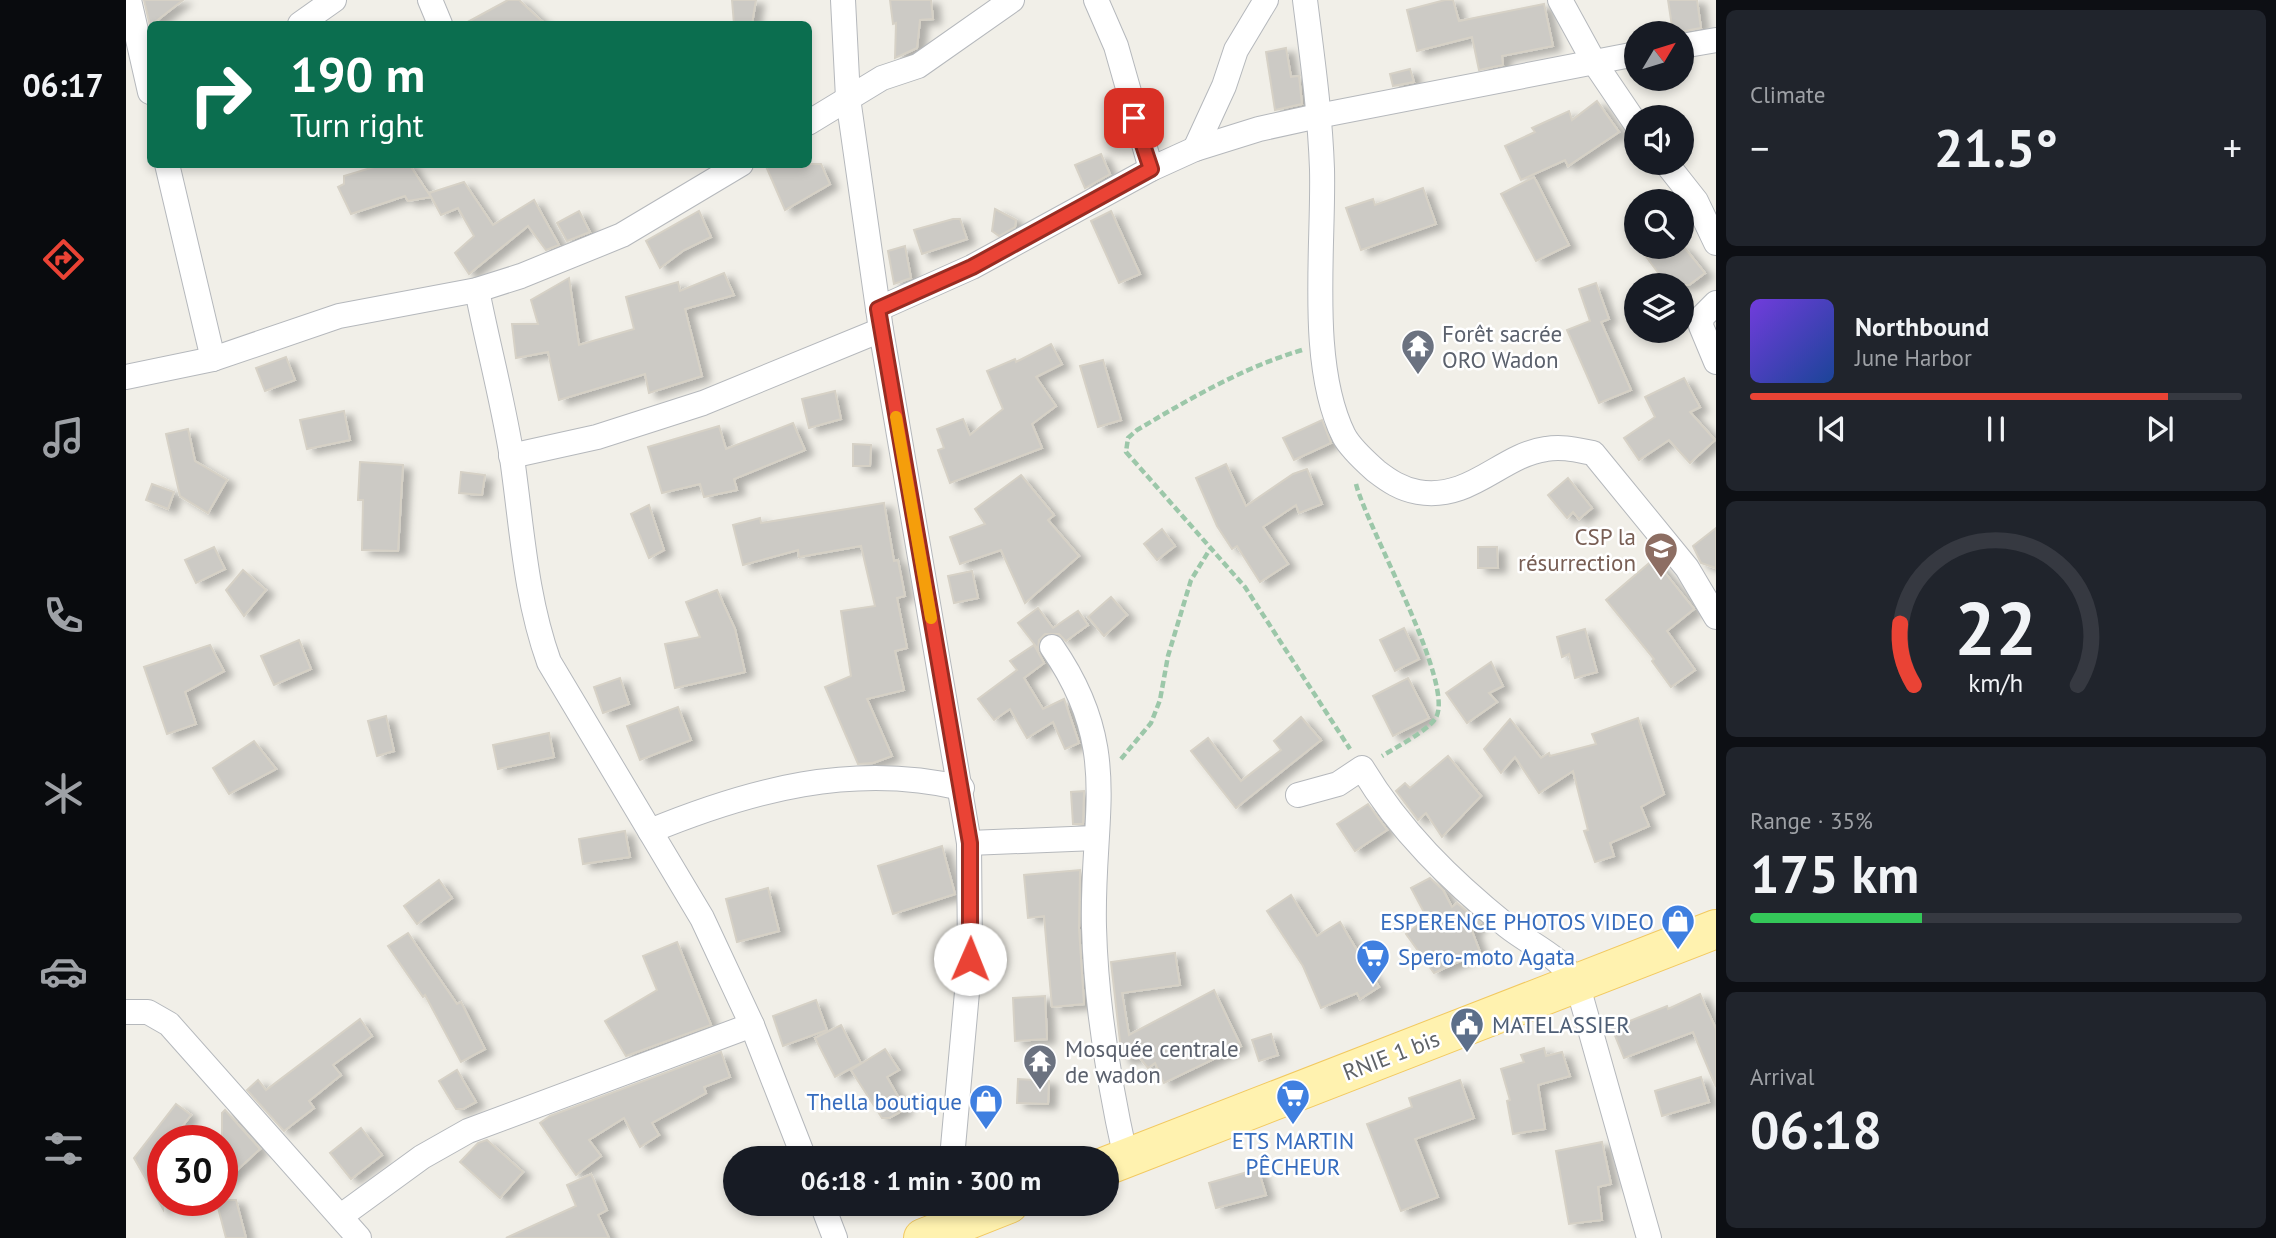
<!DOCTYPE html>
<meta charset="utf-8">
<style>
body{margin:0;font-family:"PT Sans",sans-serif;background:#20242c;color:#f1f3f6;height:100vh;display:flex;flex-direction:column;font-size:26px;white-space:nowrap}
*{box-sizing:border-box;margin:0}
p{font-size:23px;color:#9ea1a6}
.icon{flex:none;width:38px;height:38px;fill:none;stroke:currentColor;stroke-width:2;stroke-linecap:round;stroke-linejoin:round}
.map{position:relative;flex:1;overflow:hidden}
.details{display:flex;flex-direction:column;gap:10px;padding:10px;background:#0d0f14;width:560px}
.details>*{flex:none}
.top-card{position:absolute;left:21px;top:21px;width:665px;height:147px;border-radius:10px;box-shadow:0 4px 10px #0003;background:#0b6e4f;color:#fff;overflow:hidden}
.needle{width:46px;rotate:52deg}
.tools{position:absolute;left:1498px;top:21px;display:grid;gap:14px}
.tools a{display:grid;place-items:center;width:70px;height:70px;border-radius:50%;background:#171b24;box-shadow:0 4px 10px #0003;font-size:35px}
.speed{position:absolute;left:21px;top:1125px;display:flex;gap:14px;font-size:35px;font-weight:700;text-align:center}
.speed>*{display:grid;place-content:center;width:91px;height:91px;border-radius:50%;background:#171b24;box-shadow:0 4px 10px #0003;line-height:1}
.speed .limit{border:10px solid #d22;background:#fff;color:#111}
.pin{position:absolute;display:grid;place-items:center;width:60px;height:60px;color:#fff;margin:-30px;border-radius:14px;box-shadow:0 4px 10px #0006}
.me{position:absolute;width:77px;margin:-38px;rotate:1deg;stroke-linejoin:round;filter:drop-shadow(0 0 5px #0008)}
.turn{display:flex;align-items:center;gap:24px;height:147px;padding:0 28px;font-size:32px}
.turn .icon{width:91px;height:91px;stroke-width:2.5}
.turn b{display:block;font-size:49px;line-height:60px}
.big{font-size:52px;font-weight:800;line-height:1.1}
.details .card{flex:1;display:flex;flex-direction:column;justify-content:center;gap:10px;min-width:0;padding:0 24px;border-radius:10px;background:#20242c}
.details .dial{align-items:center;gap:0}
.dial svg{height:182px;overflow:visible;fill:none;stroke:#363941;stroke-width:7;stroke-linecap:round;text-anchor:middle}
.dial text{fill:#f1f3f6;stroke:none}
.song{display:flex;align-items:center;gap:21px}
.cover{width:84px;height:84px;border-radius:10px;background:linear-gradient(135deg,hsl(260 70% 55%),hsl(220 70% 35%))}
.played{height:7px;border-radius:4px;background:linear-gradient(90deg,#ea4335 85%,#363941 85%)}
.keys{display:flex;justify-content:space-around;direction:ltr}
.heat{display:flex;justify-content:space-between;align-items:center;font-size:38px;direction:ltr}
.charge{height:10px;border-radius:5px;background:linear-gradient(90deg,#34c759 35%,#363941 0)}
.trip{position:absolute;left:597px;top:1146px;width:396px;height:70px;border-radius:35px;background:#171b24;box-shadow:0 4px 10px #0003;font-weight:800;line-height:70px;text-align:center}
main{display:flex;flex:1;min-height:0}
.menu{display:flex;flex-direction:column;width:126px;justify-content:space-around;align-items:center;background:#090b0e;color:#9ea1a6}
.menu .icon{width:49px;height:49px}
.menu .on{color:#ea4335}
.menu b{font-size:32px;color:#f1f3f6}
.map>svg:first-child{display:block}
.building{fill:#cccac5;stroke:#d6d1c6;stroke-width:2;filter:url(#shadow)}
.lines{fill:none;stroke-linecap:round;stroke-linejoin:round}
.minor-casing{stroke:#b5b8bc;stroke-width:26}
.primary-casing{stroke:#f2c960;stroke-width:40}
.path{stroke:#9cc7a9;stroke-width:4.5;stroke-dasharray:7 3.5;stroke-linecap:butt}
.minor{stroke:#fff;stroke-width:24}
.primary{stroke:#fff2af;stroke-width:38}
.route-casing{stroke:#982c22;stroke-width:18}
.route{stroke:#ea4335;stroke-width:12}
.slow{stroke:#f59e0b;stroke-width:12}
.labels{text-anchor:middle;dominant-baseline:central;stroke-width:5;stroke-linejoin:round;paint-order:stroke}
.worship-label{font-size:23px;fill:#5b616d;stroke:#fff;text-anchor:start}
.education-label{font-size:23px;fill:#785e54;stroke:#fff;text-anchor:end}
.shop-label{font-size:23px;fill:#366cbe;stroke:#fff;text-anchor:end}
.service-label{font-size:23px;fill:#4e5e75;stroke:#fff;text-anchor:start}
.street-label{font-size:23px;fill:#5f6368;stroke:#fff}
</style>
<main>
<nav class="menu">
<b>06:17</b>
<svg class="icon on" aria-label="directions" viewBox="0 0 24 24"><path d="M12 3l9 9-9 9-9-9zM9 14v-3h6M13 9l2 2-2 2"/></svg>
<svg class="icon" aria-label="music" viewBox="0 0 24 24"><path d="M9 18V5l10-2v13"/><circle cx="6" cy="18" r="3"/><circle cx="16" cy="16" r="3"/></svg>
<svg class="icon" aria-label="phone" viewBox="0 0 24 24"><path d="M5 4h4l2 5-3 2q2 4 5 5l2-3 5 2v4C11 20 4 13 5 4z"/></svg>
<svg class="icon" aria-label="climate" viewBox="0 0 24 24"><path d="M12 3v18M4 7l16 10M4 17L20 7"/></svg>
<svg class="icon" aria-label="car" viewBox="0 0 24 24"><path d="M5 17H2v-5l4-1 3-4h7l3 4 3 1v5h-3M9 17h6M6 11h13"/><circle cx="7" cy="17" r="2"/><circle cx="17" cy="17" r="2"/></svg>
<svg class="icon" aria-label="filters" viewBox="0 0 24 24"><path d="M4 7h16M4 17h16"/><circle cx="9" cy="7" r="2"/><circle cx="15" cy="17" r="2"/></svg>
</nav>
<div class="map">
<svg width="1590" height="1238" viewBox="0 0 1590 1238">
<defs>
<filter id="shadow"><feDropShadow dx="8" dy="4.5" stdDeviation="3.5" flood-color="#0004"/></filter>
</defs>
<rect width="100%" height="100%" fill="#f1efe8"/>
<g class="building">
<path d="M18 0H57L24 26Z"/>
<path d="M382 0H393L419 24H338Z"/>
<path d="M606 0H630L626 24H608Z"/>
<path d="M764 0H805L807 19 794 20 791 48 769 58 770 23 767 24Z"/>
<path d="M1319 0H1327L1333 21 1418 4 1427 46 1376 56 1377 65 1353 70 1346 37 1291 51 1281 10Z"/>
<path d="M1542 0H1571L1575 28 1547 33Z"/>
<path d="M1160 48 1165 77 1173 76 1176 104 1149 110 1140 52Z"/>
<path d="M1284 69 1288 82 1267 86 1264 74Z"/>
<path d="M1471 101 1493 132 1442 166 1439 160 1395 180 1379 146 1409 132 1406 128 1443 111 1446 120Z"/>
<path d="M975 154 984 174 959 188 949 165Z"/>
<path d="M258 164H283L305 197 282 201 279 196 225 214 212 187 218 184V176Z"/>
<path d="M639 164H695L704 184 659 210Z"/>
<path d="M1408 177 1443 245 1410 261 1375 194Z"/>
<path d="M338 182 367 225 408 200 433 245 420 250 402 226 343 274 329 253 348 236 332 208 315 215 303 193Z"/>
<path d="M1297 188 1310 224 1235 250 1220 208 1247 199 1249 205Z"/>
<path d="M869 209 890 220 889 227 873 236 866 231Z"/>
<path d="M453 211 464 232 441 241 431 223Z"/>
<path d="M573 211 585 237 558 250 534 268 520 241Z"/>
<path d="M985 211 1014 274 993 283 965 221Z"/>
<path d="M827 219H834L841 239 796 254 788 230Z"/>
<path d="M779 246 785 278 768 284 762 251Z"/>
<path d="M1513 247H1558L1579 273 1563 285H1518L1533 274Z"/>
<path d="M598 273 608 295 559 309 576 376 523 393 519 374 433 400 422 352 390 358 386 324H412L405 300 443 278 453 345 508 329 500 297 552 282 554 291Z"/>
<path d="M1470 283 1483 319 1475 322 1505 390 1473 403 1441 330 1464 321 1453 289Z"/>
<path d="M925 344 936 364 910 377 930 406 906 424 916 448 824 483 812 450 818 448 811 429 837 419 844 435 877 409 861 371 889 359 890 362Z"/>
<path d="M160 357 169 380 139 391 130 368Z"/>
<path d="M977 360 995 420 972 427 954 366Z"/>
<path d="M1558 378 1574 407 1564 412 1589 440 1564 463 1543 440 1513 460 1498 438 1529 417 1519 397Z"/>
<path d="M709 391 715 419 683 428 676 399Z"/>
<path d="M218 411 224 440 181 449 174 420Z"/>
<path d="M1196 420 1205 443 1168 460 1157 438Z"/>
<path d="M667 423 679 450 608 479 611 490 578 497 574 484 536 493 522 447 593 426 600 449Z"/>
<path d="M62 429 69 461 101 480 82 513 54 496 40 434Z"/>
<path d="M727 444 745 445 744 466H727Z"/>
<path d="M234 462 277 465 272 551 236 550 237 500H232Z"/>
<path d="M1100 464 1120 506 1167 474 1181 469 1196 504 1173 513 1170 505 1137 527 1162 564 1134 582 1111 546 1106 549 1091 526 1070 478Z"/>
<path d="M335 472 359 475 356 495 333 493Z"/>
<path d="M895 475 928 515 922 520 953 556 899 603 875 550 834 564 824 537 859 524 849 509Z"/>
<path d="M1442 478 1466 508 1453 519 1447 512 1441 518 1422 495Z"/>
<path d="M26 484 48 492 42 509 20 500Z"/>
<path d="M758 503 768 561 772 560 779 596 771 598 781 648 769 651 778 690 741 699 766 756 747 763 732 764 699 687 725 676 715 611 749 606 735 546 673 557 672 550 617 565 607 525 634 518 635 523Z"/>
<path d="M523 505 538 550 523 558 505 514Z"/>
<path d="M1590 528V568L1575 563 1567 546Z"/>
<path d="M1036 529 1049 546 1031 560 1018 544Z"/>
<path d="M88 547 99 569 70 583 59 560Z"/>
<path d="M1352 547H1371L1372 568H1352Z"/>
<path d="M1528 559 1568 609 1541 631 1569 670 1545 687 1526 661 1528 659 1480 600Z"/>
<path d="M117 570 140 590 118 616 100 590Z"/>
<path d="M846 571 852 598 828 603 822 576Z"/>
<path d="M591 590 609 629 619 672 549 688 539 644 574 637 560 602Z"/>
<path d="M985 597 1001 615 978 636 962 617Z"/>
<path d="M912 608 927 628 952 611 962 625 940 641 933 634H919L913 640 912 649 892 623Z"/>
<path d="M1278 628 1293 659 1269 671 1254 640Z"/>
<path d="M1459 629 1471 672 1449 678 1443 654 1436 657 1431 637Z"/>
<path d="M173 640 185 669 148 685 135 656Z"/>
<path d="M84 645 98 671 59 692 70 724 41 734 18 667Z"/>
<path d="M908 645 918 663 898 678 917 709 938 699 953 743 939 749 927 722 901 738 884 709 868 720 852 699 891 670 884 661Z"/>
<path d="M1365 662 1377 686 1363 693 1371 702 1341 723 1320 693Z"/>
<path d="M494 678 503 704 477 713 468 687Z"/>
<path d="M1282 678 1303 718 1267 736 1247 696Z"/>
<path d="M552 707 565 740 514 760 501 726Z"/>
<path d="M260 716 268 751 251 756 242 721Z"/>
<path d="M1175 717 1195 740 1110 808 1065 751 1082 738 1115 781 1155 750 1148 741Z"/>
<path d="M1512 718 1538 794 1515 807 1523 826 1484 843 1488 856 1469 862 1458 831 1462 830 1447 771 1413 793 1389 757 1375 773 1358 749 1384 719 1415 758 1423 753 1424 756 1470 744 1466 734Z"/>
<path d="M423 733 428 757 372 769 367 745Z"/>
<path d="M128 741 150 769 103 794 87 768Z"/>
<path d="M1322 756 1355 796 1316 837 1300 813 1292 820 1270 791 1279 783 1284 788Z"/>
<path d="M958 791 957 824H947L945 792Z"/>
<path d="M1242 804 1261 830 1229 851 1211 824Z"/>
<path d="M499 831 504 857 457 864 453 839Z"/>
<path d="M816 846 829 894 767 914 752 866Z"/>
<path d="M954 870 953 928 958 1004 926 1007 918 916 902 918 898 875Z"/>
<path d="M1304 878 1317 890 1326 907 1331 903 1354 923 1346 931 1354 952 1308 973 1280 934 1301 918 1285 888Z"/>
<path d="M313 880 326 898 291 924 278 906Z"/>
<path d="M642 888 653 931 611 942 600 899Z"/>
<path d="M1165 895 1191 936 1214 922 1253 987 1234 999 1231 993 1195 1008 1177 966 1141 911Z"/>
<path d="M282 933 331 1004 335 1002 359 1049 335 1062 299 995 297 997 262 946Z"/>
<path d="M551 942 585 1025 500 1056 479 1021 531 990 517 956Z"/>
<path d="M1049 953 1054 985 996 993 1003 1035 1088 990 1115 1046 1038 1083 1029 1063 1022 1068 1013 1057 996 1059 985 962Z"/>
<path d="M1574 994 1590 1029V1087L1567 1032 1498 1058 1486 1028 1541 1006 1542 1009Z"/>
<path d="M919 996 921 1039 889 1041 887 998Z"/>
<path d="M690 1000 701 1030 657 1046 647 1016Z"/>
<path d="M234 1019 246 1036 207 1065 215 1075 183 1101 188 1108 158 1131 121 1090 132 1080 140 1090Z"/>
<path d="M715 1025 735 1063 709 1077 689 1038Z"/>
<path d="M1145 1034 1152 1055 1133 1061 1126 1040Z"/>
<path d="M1418 1048 1420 1056 1436 1052 1444 1076 1412 1085 1419 1129 1387 1134 1381 1101 1384 1100 1375 1069 1398 1062 1395 1055Z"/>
<path d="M759 1049 773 1070 761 1077 779 1109 763 1118H756L725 1070Z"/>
<path d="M595 1052 604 1077 578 1087 580 1093 526 1123 533 1135 514 1147 498 1118 463 1140 475 1156 450 1175 414 1123 424 1116Z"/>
<path d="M331 1070 350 1102 337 1109H330L313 1081Z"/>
<path d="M1575 1077 1583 1102 1536 1116 1529 1091Z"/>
<path d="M892 1079 923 1081 922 1104 891 1103Z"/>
<path d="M1334 1080 1348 1118 1289 1139 1312 1197 1275 1211 1241 1124 1286 1107 1283 1098Z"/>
<path d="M50 1104 65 1115 45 1141H37V1209L8 1158Z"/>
<path d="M99 1110 134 1149 96 1184V1113Z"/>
<path d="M235 1128 256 1155 225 1179 204 1153Z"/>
<path d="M361 1140 397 1172 374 1198 334 1162 352 1143Z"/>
<path d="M1476 1142 1485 1184 1472 1187 1476 1220 1443 1224 1430 1151Z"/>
<path d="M1132 1169 1140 1195 1090 1208 1083 1183Z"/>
<path d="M465 1174 481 1210 472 1215 483 1238H380L450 1206 441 1185Z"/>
<path d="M90 1200H110L120 1238H100Z"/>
</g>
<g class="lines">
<g class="minor-casing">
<g id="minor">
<path d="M3 0 24 92"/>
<path d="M304 0 314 24"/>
<path d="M717 0 722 98 755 330 843 843 844 959 826 1158"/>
<path d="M970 0 990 46 1025 169"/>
<path d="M1179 0C1186 56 1194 112 1196 169 1198 248 1182 364 1218 436 1225 449 1240 462 1250 471 1263 481 1275 489 1292 492 1345 501 1375 455 1420 449 1436 446 1451 450 1467 453L1561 568 1590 617"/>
<path d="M1434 0 1468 62 1510 124"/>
<path d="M174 24 208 0"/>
<path d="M1556 46 1590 40"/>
<path d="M682 123 756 78 792 66 886 0"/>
<path d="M1069 149 1098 86 1110 50 1140 0"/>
<path d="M1540 163 1570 201 1590 243"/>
<path d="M41 164 87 359"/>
<path d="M351 290C362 346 377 401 386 458 396 527 399 595 423 662L576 918 626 1025 678 1158"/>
<path d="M1590 303 1576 317 1575 326 1590 362"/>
<path d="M752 309 846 267 1025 169 1069 149 1133 129 1192 116 1510 54"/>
<path d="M0 377 87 359 213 316 351 290 395 276 496 235 615 164"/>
<path d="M385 456 471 437 577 403 755 330"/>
<path d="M926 647C997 749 965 814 968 927 970 1005 983 1083 1000 1159"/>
<path d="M1172 795 1212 784 1236 768C1274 831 1324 880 1381 926 1405 945 1434 956 1451 983L1523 1238"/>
<path d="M524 831C624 790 727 762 836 788"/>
<path d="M843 843 970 838"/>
<path d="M0 1012H22L43 1024 233 1238"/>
<path d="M696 1204 709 1238"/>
<path d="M215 1216 296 1157 342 1131 626 1025"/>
</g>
</g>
<g class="primary-casing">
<g id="primary">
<path d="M980 1166 1590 929"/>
<path d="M797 1238 883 1204"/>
</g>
</g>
<g class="path">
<path d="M1176 350C1116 368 1065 398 1011 430L1002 438 1000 452 1119 587 1224 749"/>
<path d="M1230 484C1241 528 1332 688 1309 719 1301 731 1269 748 1256 756"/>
<path d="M995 759 1025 723 1034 700 1042 656 1065 580 1084 549"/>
</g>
<use href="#minor" class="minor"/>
<use href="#primary" class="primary"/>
</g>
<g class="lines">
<g class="route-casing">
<path id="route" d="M844 959V843L752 309 846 267 1025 169 1008 118"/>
</g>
<use href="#route" class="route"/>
<path class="slow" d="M770 417 805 618"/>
</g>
<defs>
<g id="temple-pin" transform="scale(1.75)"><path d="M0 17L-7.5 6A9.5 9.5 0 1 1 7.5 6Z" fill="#6b7280" stroke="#fff"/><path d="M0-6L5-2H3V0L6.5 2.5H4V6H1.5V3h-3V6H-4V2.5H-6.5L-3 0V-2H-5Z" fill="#fff"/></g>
<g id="school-pin" transform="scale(1.75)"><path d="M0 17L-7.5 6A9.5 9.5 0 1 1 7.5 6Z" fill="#8d6e63" stroke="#fff"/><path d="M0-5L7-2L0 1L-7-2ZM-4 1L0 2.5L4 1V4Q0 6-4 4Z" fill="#fff"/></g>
<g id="shop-pin" transform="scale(1.75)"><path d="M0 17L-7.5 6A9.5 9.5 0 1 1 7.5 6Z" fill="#3f7fe0" stroke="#fff"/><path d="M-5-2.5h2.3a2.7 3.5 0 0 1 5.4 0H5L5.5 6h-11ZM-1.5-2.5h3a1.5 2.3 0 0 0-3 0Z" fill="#fff"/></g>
<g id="supermarket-pin" transform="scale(1.75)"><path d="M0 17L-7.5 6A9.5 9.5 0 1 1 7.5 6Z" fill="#3f7fe0" stroke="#fff"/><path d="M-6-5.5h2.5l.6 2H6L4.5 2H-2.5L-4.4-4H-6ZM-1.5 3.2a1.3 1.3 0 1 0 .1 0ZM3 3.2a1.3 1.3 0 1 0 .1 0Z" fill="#fff"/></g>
<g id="civic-pin" transform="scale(1.75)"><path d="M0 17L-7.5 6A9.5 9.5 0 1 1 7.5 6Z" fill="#5c6f8a" stroke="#fff"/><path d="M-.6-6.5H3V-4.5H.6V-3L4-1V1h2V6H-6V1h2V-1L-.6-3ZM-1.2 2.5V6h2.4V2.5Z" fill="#fff"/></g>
</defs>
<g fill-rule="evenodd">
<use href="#temple-pin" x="1292" y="346"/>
<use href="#school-pin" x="1535" y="549"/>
<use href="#shop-pin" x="1552" y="921"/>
<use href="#supermarket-pin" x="1247" y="956"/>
<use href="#civic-pin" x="1341" y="1024"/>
<use href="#temple-pin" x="914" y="1061"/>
<use href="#supermarket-pin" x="1167" y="1096"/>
<use href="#shop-pin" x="860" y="1101"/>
</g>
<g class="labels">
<g class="worship-label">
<text x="1316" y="333">Forêt sacrée<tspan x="1316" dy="26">ORO Wadon</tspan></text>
<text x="939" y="1048">Mosquée centrale<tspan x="939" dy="26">de wadon</tspan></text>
</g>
<g class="education-label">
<text x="1510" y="536">CSP la<tspan x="1510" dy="26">résurrection</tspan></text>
</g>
<g class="shop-label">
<text x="1528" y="921">ESPERENCE PHOTOS VIDEO</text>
<text x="1272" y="956" text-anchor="start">Spero-moto Agata</text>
<text x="836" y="1101">Thella boutique</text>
<text x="1167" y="1140" text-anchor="middle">ETS MARTIN<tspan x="1167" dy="26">PÊCHEUR</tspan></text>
</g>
<g class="service-label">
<text x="1366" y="1024">MATELASSIER</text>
</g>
<g class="street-label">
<text transform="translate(1265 1055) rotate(-21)">RNIE 1 bis</text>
</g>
</g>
</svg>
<div class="tools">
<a><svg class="needle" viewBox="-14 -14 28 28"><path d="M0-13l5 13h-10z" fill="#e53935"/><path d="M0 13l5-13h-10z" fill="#9ea1a6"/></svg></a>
<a><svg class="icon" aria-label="sound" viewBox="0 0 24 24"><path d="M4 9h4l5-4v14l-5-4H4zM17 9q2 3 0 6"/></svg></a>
<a><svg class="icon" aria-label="search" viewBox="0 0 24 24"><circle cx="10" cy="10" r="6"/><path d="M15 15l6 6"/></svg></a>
<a><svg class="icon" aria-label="layers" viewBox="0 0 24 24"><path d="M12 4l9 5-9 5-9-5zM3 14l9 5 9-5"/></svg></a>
</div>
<div class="speed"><div class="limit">30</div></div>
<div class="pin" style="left:1008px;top:118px;background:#d93025"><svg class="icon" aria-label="arrive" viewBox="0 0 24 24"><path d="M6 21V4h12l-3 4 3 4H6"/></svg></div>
<svg class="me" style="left:844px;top:959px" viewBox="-20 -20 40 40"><circle r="19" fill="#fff"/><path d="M0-13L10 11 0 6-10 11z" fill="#ea4335"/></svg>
<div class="trip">06:18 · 1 min · 300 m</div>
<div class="top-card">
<div class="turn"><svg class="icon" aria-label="right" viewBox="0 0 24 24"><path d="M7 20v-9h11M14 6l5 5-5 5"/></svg><div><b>190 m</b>Turn right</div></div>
</div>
</div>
<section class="details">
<div class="card"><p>Climate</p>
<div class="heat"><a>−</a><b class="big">21.5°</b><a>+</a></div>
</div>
<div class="card">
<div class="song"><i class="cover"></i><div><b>Northbound</b><p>June Harbor</p></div></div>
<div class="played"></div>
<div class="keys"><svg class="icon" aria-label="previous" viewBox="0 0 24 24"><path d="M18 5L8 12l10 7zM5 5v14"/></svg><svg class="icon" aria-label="pause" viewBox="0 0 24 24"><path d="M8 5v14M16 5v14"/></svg><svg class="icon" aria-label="next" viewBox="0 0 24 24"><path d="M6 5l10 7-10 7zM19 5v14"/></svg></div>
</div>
<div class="card dial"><svg viewBox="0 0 100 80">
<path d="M14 69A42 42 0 1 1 86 69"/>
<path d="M14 69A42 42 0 0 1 8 42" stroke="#ea4335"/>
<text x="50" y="56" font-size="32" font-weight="700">22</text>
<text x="50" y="72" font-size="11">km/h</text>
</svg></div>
<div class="card"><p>Range · 35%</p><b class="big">175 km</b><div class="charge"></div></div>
<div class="card"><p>Arrival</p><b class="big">06:18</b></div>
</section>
</main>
